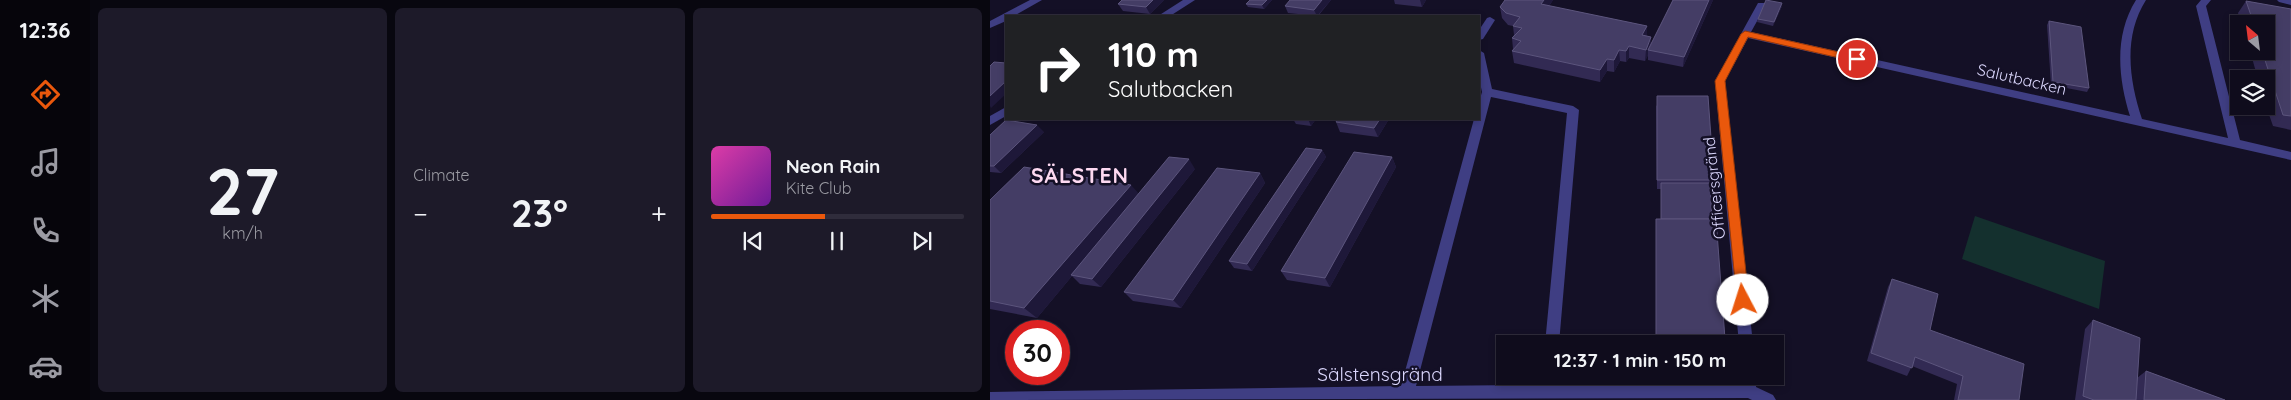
<!DOCTYPE html>
<meta charset="utf-8">
<style>
body{margin:0;font-family:Quicksand,sans-serif;background:#1d1a29;color:#f1f3f6;height:100vh;display:flex;flex-direction:column;font-size:19px;white-space:nowrap}
*{box-sizing:border-box;margin:0}
p{font-size:16px;color:#9b9ba3}
.icon{flex:none;width:28px;height:28px;fill:none;stroke:currentColor;stroke-width:2;stroke-linecap:round;stroke-linejoin:round}
.map{position:relative;flex:1;overflow:hidden}
.panel{display:flex;flex-direction:column;gap:8px;padding:8px;background:#08070f;width:900px}
.panel>*{flex:none}
.hud{position:absolute;left:15px;top:15px;width:475px;height:105px;border-radius:0px;box-shadow:0 2px 8px #0003,0 0 0 1px #2f2c3b;background:#202124;color:#fff;overflow:hidden}
.needle{width:32px;rotate:332deg}
.buttons{position:absolute;left:1240px;top:15px;display:grid;gap:10px}
.buttons a{display:grid;place-items:center;width:45px;height:45px;border-radius:0px;background:#0f0c1c;box-shadow:0 2px 8px #0003,0 0 0 1px #2f2c3b;font-size:25px}
.speed{position:absolute;left:15px;top:320px;display:flex;gap:10px;font-size:25px;font-weight:700;text-align:center}
.speed>*{display:grid;place-content:center;width:65px;height:65px;border-radius:50%;background:#0f0c1c;box-shadow:0 2px 8px #0003,0 0 0 1px #2f2c3b;line-height:1}
.speed .limit{border:8px solid #d22;background:#fff;color:#111}
.pin{position:absolute;display:grid;place-items:center;width:42px;height:42px;color:#fff;margin:-21px;border:2px solid #fff;border-radius:50%;box-shadow:0 1px 5px #0007}
.me{position:absolute;width:55px;margin:-28px;rotate:355deg;stroke-linejoin:round;filter:drop-shadow(0 0 4px #0008)}
.turn{display:flex;align-items:center;gap:18px;height:105px;padding:0 20px;font-size:22px}
.turn .icon{width:65px;height:65px;stroke-width:2.5}
.turn b{display:block;font-size:35px;line-height:42px}
.big{font-size:38px;font-weight:700;line-height:1.1}
.panel .card{flex:1;display:flex;flex-direction:column;justify-content:center;gap:8px;min-width:0;padding:0 18px;border-radius:8px;background:#1d1a29}
.panel .dial{align-items:center;gap:0}
.dial b{font-size:65px;line-height:1}
.song{display:flex;align-items:center;gap:15px}
.cover{width:60px;height:60px;border-radius:8px;background:linear-gradient(135deg,hsl(320 70% 55%),hsl(280 70% 35%))}
.played{height:5px;border-radius:2px;background:linear-gradient(90deg,#ea580c 45%,#2f2c3b 45%)}
.keys{display:flex;justify-content:space-around;direction:ltr}
.heat{display:flex;justify-content:space-between;align-items:center;font-size:28px;direction:ltr}
.panel .tiles{flex:1;display:grid;gap:8px;grid-template-columns:repeat(3,1fr)}
.trip{position:absolute;left:506px;top:335px;width:288px;height:50px;border-radius:0px;background:#0f0c1c;box-shadow:0 2px 8px #0003,0 0 0 1px #2f2c3b;font-weight:700;line-height:50px;text-align:center}
main{display:flex;flex:1;min-height:0}
.menu{display:flex;flex-direction:column;width:90px;justify-content:space-around;align-items:center;background:#06050b;color:#9b9ba3}
.menu .icon{width:35px;height:35px}
.menu .on{color:#ea580c}
.menu b{font-size:22px;color:#f1f3f6}
.map>svg:first-child{display:block}
.green{fill:#14302e}
.lines{fill:none;stroke-linecap:round;stroke-linejoin:round}
.minor{fill:#3f3e83;fill-rule:evenodd}
.wall{fill:#322a53}
.shaded-wall{fill:#1e1839}
.building{fill:#443d65;stroke:#5c557d}
.route{fill:#ea580c;stroke:#983908}
.labels{text-anchor:middle;dominant-baseline:central;stroke-width:5;stroke-linejoin:round;paint-order:stroke}
.street-label{font-size:16px;fill:#dbd7fd;stroke:#141026}
.near-street-label{font-size:19px;fill:#dbd7fd;stroke:#141026}
.district-label{font-size:21px;font-weight:bold;letter-spacing:1px;fill:#fdd9f1;stroke:#141026}
</style>
<main>
<nav class="menu">
<b>12:36</b>
<svg class="icon on" aria-label="directions" viewBox="0 0 24 24"><path d="M12 3l9 9-9 9-9-9zM9 14v-3h6M13 9l2 2-2 2"/></svg>
<svg class="icon" aria-label="music" viewBox="0 0 24 24"><path d="M9 18V5l10-2v13"/><circle cx="6" cy="18" r="3"/><circle cx="16" cy="16" r="3"/></svg>
<svg class="icon" aria-label="phone" viewBox="0 0 24 24"><path d="M5 4h4l2 5-3 2q2 4 5 5l2-3 5 2v4C11 20 4 13 5 4z"/></svg>
<svg class="icon" aria-label="climate" viewBox="0 0 24 24"><path d="M12 3v18M4 7l16 10M4 17L20 7"/></svg>
<svg class="icon" aria-label="car" viewBox="0 0 24 24"><path d="M5 17H2v-5l4-1 3-4h7l3 4 3 1v5h-3M9 17h6M6 11h13"/><circle cx="7" cy="17" r="2"/><circle cx="17" cy="17" r="2"/></svg>
</nav>
<section class="panel">
<div class="tiles">
<div class="card dial"><b>27</b><p>km/h</p></div>
<div class="card"><p>Climate</p>
<div class="heat"><a>−</a><b class="big">23°</b><a>+</a></div>
</div>
<div class="card">
<div class="song"><i class="cover"></i><div><b>Neon Rain</b><p>Kite Club</p></div></div>
<div class="played"></div>
<div class="keys"><svg class="icon" aria-label="previous" viewBox="0 0 24 24"><path d="M18 5L8 12l10 7zM5 5v14"/></svg><svg class="icon" aria-label="pause" viewBox="0 0 24 24"><path d="M8 5v14M16 5v14"/></svg><svg class="icon" aria-label="next" viewBox="0 0 24 24"><path d="M6 5l10 7-10 7zM19 5v14"/></svg></div>
</div>
</div>
</section>
<div class="map">
<svg width="1301" height="400" viewBox="0 0 1301 400">
<rect width="100%" height="100%" fill="#141026"/>
<path class="green" d="M985 216 1115 261 1109 309 972 259Z"/>
<g class="lines">
<g class="minor">
<path d="M40 0H52L24 16H16V21L0 28V21Z"/>
<path d="M193 0H205L180 16H168Z"/>
<path d="M1146 0H1156C1133 36 1139 80 1152 119L1238 138 1206 6 1211 0H1221L1216 6 1250 140 1301 152V160L758 38 735 81 763 344H749L725 81 768 3H774L776 5 761 32 1140 116C1128 78 1124 35 1146 0Z"/>
<path d="M1287 0H1301V5L1289 2Z"/>
<path d="M500 17 505 20 493 39 489 40V30L497 18Z"/>
<path d="M489 50 494 53 502 89 583 106 589 110 569 344H555L577 113 501 97 426 386 551 385V376H567L566 385 751 384 750 376H766V387L783 395 786 400H762L758 398 0 400V392L411 386 484 119H489V102L492 92 489 78Z"/>
<path d="M16 107V116L0 125V116Z"/>
</g>
</g>
<g class="wall">
<path d="M174 0 160 14 133 11 128 4Z"/>
<path d="M260 0H282L274 9 258 7 256 4Z"/>
<path d="M341 0 328 16 298 13 295 6Z"/>
<path d="M404 0H436L432 7 405 4Z"/>
<path d="M515 0H563L559 6 657 26V37L661 45 683 0H723L693 67 658 60V55L655 61 639 58 636 62 630 61 624 72 617 71 610 82 524 63 522 51 523 49 522 38 524 35 523 26 518 25 512 18 510 7Z"/>
<path d="M1256 1 1301 9V130L1283 126 1276 106V79H1268L1260 51H1276V24H1251L1248 13Z"/>
<path d="M792 6 783 26 767 22 768 19Z"/>
<path d="M1059 21 1099 88 1097 92 1061 85 1057 25Z"/>
<path d="M666 105 724 180 723 190H720L722 219 735 339 734 344H666V228L671 219V189H667Z"/>
<path d="M270 119H287L286 121Z"/>
<path d="M303 119H326L321 126 306 124Z"/>
<path d="M348 119H399L388 137 350 132 346 122Z"/>
<path d="M54 132 11 173 0 172V135Z"/>
<path d="M332 150 336 157 262 271 244 268 239 261Z"/>
<path d="M402 157 406 167 340 287 297 280 291 271Z"/>
<path d="M205 169 111 287 90 284 82 276 47 318 0 309V200L149 194Z"/>
<path d="M270 173 275 183 191 308 143 301 134 292Z"/>
<path d="M902 279 940 330 1029 400H964L967 384 922 366 917 376 877 361 898 287Z"/>
<path d="M1103 320 1147 378 1156 371 1235 400H1085L1095 329Z"/>
</g>
<g class="shaded-wall">
<path d="M163 0H174L160 14 156 7Z"/>
<path d="M277 0H282L274 9 272 5Z"/>
<path d="M332 0H341L327 16 324 10Z"/>
<path d="M430 0H436L432 7Z"/>
<path d="M554 0H563L552 16 551 4Z"/>
<path d="M719 0H723L693 67 694 57Z"/>
<path d="M792 3V6L783 26 784 22Z"/>
<path d="M657 26V37L652 35Z"/>
<path d="M661 37V49L658 50V55L655 61 656 50Z"/>
<path d="M639 46V58L636 62V51Z"/>
<path d="M629 50 630 61 624 72V60Z"/>
<path d="M617 59V71L610 82V70Z"/>
<path d="M16 81V94L1 108 0 106V96Z"/>
<path d="M318 119H326L321 126Z"/>
<path d="M390 119H399L388 137 384 128Z"/>
<path d="M47 125 54 132 11 173 4 166Z"/>
<path d="M332 150 336 157 262 271 257 264Z"/>
<path d="M402 157 406 167 340 287 335 278Z"/>
<path d="M199 159 205 169 111 287 102 279Z"/>
<path d="M270 173 275 183 191 308 183 300Z"/>
<path d="M141 185 151 196 81 275 82 276 47 318 34 308Z"/>
</g>
<g class="building">
<path d="M132 0H163L156 7 128 4Z"/>
<path d="M260 0H277L272 5 256 4Z"/>
<path d="M300 0H332L324 10 295 6Z"/>
<path d="M515 0H554L551 4 657 26 652 35 661 37 656 50 639 46 636 51 629 50 624 60 617 59 610 70 522 51 531 41 522 38 532 28 523 26 530 17 516 13 510 7Z"/>
<path d="M683 0H719L694 57 658 50Z"/>
<path d="M776 0 792 3 784 22 768 19Z"/>
<path d="M1256 1 1301 9V116L1293 115 1272 51H1276V24H1264Z"/>
<path d="M1059 21 1091 27 1099 88 1063 82Z"/>
<path d="M4 62 16 63V81L0 96V66Z"/>
<path d="M667 96H718L724 180H667Z"/>
<path d="M348 119H390L384 128 346 122Z"/>
<path d="M16 120 47 125 4 166H0V135Z"/>
<path d="M316 148 332 150 257 264 239 261Z"/>
<path d="M364 152 402 157 335 278 291 271Z"/>
<path d="M179 157 199 159 102 279 81 275Z"/>
<path d="M34 167 141 185 34 308 0 301V200Z"/>
<path d="M227 168 270 173 183 300 134 292Z"/>
<path d="M671 183H720L722 219H671Z"/>
<path d="M666 219H726L735 339 666 338Z"/>
<path d="M902 279 948 294 940 330 1034 364 1029 400H968L973 376 925 357 922 368 881 353Z"/>
<path d="M1103 320 1150 338 1146 400H1104L1093 396Z"/>
<path d="M1156 371 1235 400H1154Z"/>
</g>
<path class="route" d="M755 31 867 56 872 59 867 62 758 37 735 81 759 300 757 304H748L747 300 725 81 751 34Z"/>
<g class="labels">
<g class="street-label">
<text transform="translate(1032 79) rotate(13)">Salutbacken</text>
<text transform="translate(724 188) rotate(-96)">Officersgränd</text>
</g>
<g class="near-street-label">
<text x="390" y="374">Sälstensgränd</text>
</g>
<g class="district-label">
<text x="90" y="175">SÄLSTEN</text>
</g>
</g>
</svg>
<div class="buttons">
<a><svg class="needle" viewBox="-14 -14 28 28"><path d="M0-13l5 13h-10z" fill="#e53935"/><path d="M0 13l5-13h-10z" fill="#9b9ba3"/></svg></a>
<a><svg class="icon" aria-label="layers" viewBox="0 0 24 24"><path d="M12 4l9 5-9 5-9-5zM3 14l9 5 9-5"/></svg></a>
</div>
<div class="speed"><div class="limit">30</div></div>
<div class="pin" style="left:867px;top:59px;background:#d93025"><svg class="icon" aria-label="arrive" viewBox="0 0 24 24"><path d="M6 21V4h12l-3 4 3 4H6"/></svg></div>
<svg class="me" style="left:753px;top:300px" viewBox="-20 -20 40 40"><circle r="19" fill="#fff"/><path d="M0-13L10 11 0 6-10 11z" fill="#ea580c"/></svg>
<div class="trip">12:37 · 1 min · 150 m</div>
<div class="hud">
<div class="turn"><svg class="icon" aria-label="right" viewBox="0 0 24 24"><path d="M7 20v-9h11M14 6l5 5-5 5"/></svg><div><b>110 m</b>Salutbacken</div></div>
</div>
</div>
</main>
